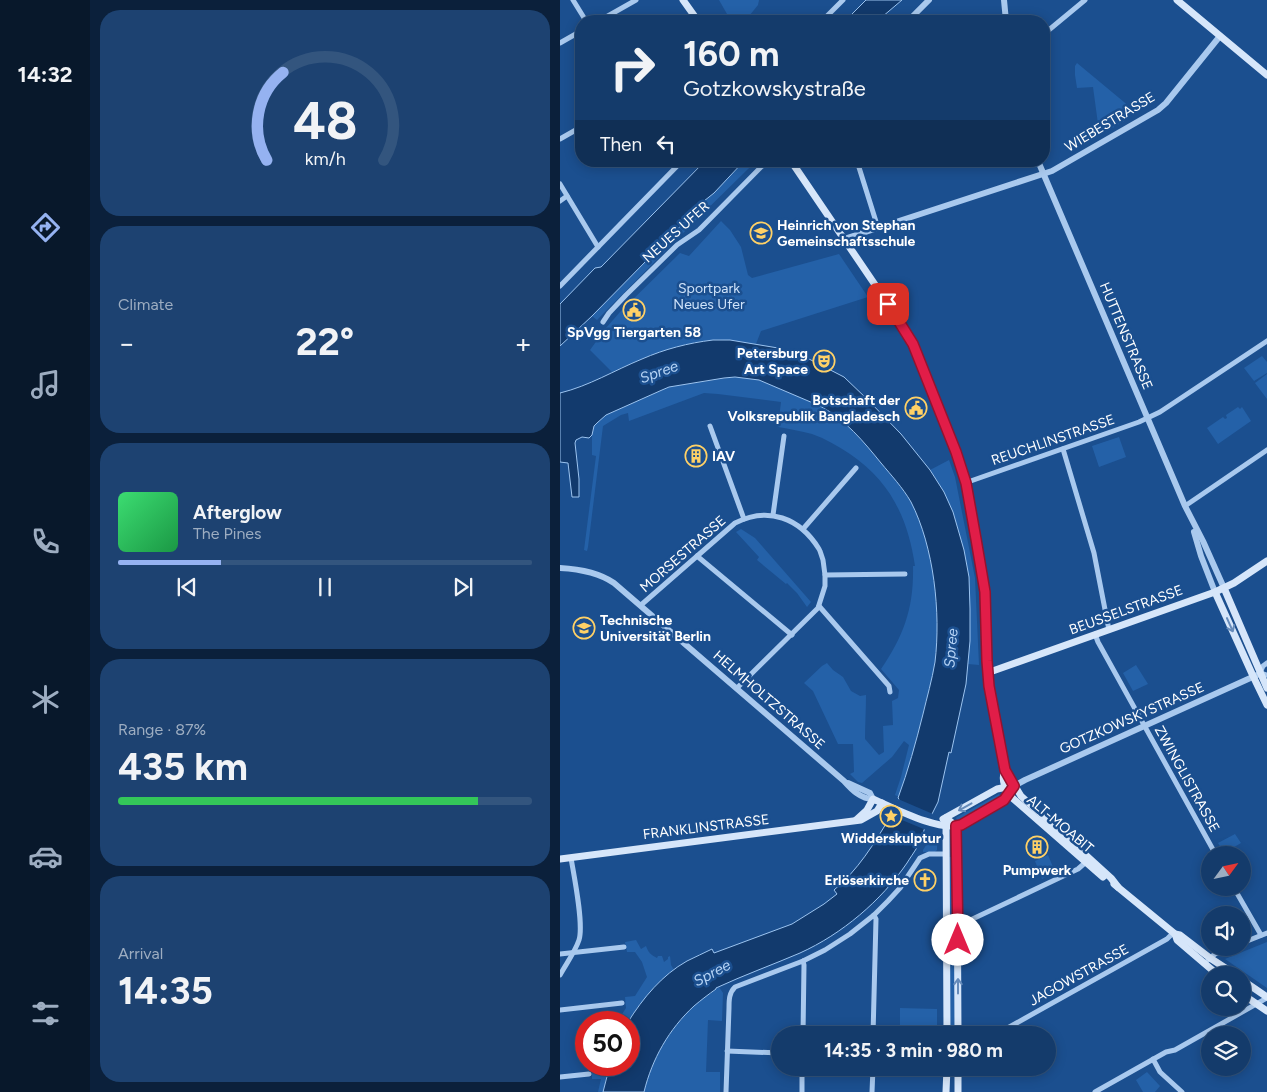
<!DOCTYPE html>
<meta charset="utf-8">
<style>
body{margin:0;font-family:Figtree,sans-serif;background:#1d4271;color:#f1f3f6;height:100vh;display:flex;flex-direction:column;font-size:19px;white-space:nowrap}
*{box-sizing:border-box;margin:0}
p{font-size:16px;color:#9dadc1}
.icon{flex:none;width:28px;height:28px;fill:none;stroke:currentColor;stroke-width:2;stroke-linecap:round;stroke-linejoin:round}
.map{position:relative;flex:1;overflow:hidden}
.drawer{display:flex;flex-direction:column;gap:10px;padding:10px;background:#0b203b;width:470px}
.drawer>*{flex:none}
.hud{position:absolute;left:15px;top:15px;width:475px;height:152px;border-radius:20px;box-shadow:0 2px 12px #0003,0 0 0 1px #33557e;background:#143b6b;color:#f1f3f6;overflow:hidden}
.needle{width:32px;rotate:57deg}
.fabs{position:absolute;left:641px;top:846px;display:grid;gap:10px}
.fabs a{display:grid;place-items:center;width:50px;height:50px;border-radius:50%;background:#143b6b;box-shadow:0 2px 12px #0003,0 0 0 1px #33557e;font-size:25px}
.speed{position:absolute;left:15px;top:1011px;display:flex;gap:10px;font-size:25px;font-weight:700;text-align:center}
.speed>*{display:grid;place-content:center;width:65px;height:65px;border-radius:50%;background:#143b6b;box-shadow:0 2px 12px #0003,0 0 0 1px #33557e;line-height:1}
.speed .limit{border:8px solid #d22;background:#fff;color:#111}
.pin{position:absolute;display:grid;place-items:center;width:42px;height:42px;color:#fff;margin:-21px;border-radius:10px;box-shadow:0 2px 8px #0006}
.me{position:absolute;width:55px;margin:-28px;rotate:0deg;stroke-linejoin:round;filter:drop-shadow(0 0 4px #0008)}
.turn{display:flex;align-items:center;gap:18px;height:105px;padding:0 25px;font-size:22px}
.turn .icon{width:65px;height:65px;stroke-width:2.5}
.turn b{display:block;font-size:35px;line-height:42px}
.then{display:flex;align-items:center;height:48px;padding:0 25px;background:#0003;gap:10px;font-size:19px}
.big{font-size:38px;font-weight:700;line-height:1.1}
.drawer .tile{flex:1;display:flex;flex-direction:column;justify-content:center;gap:8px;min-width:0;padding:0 18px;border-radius:20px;background:#1d4271}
.drawer .dial{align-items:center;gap:0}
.dial svg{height:130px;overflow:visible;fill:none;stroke:#33557e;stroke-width:7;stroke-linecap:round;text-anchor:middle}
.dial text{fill:#f1f3f6;stroke:none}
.song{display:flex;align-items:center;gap:15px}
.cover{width:60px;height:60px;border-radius:8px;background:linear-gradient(135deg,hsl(140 70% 55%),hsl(140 70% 35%))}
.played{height:5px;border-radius:2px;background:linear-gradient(90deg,#95b2f1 25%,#33557e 25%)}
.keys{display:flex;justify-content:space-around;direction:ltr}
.heat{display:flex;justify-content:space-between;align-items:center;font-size:28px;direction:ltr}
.charge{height:8px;border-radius:4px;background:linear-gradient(90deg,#34c759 87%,#33557e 0)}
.trip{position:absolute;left:211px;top:1026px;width:285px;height:50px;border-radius:25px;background:#143b6b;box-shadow:0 2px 12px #0003,0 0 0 1px #33557e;font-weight:700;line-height:50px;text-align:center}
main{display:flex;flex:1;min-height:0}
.dock{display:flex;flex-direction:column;width:90px;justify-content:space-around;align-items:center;background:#08182b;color:#9dadc1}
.dock .icon{width:35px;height:35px}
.dock .current{color:#95b2f1}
.dock b{font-size:22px;color:#f1f3f6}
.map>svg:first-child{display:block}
.green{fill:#2461a8}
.water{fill:#123a6d;stroke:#9cc4f0}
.pier{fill:#1b4f8f}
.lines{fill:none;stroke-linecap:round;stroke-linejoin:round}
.minor{stroke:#a9c9ee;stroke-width:5}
.tertiary{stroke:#a9c9ee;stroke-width:6}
.secondary{stroke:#d6e6fa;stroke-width:7}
.oneway{stroke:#668bba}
.route-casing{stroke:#92132f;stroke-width:12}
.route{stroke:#e11d48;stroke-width:9}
.labels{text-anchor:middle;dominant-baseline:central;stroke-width:5;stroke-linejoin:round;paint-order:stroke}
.street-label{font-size:14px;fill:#fff;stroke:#1b4f8f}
.poi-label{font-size:14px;font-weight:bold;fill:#fff;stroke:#1b4f8f;text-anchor:start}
.park-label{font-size:14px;fill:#cfe3fa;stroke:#1b4f8f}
.water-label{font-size:15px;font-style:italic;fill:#b5d3f5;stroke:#1b4f8f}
</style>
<main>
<nav class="dock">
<b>14:32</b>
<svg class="icon current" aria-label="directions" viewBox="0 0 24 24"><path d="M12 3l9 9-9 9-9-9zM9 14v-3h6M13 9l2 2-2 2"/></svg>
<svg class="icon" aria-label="music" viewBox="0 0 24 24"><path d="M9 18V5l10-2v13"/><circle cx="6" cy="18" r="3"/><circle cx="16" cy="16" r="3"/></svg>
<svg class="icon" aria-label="phone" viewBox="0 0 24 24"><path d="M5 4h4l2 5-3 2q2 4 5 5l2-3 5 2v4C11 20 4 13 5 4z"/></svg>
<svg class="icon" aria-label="climate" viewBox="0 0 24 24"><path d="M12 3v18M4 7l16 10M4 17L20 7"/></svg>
<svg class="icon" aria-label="car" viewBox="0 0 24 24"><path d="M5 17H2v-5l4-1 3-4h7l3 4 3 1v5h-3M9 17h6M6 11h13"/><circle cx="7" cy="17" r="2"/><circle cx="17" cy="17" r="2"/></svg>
<svg class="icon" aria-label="filters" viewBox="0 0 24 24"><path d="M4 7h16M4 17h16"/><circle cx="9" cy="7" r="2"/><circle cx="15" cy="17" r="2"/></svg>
</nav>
<section class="drawer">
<div class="tile dial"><svg viewBox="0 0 100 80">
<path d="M14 69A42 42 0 1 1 86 69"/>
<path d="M14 69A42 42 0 0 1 24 15" stroke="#95b2f1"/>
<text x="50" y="56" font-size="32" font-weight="700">48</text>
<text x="50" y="72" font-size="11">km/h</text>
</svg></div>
<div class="tile"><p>Climate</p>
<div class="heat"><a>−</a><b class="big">22°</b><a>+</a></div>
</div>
<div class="tile">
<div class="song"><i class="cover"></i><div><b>Afterglow</b><p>The Pines</p></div></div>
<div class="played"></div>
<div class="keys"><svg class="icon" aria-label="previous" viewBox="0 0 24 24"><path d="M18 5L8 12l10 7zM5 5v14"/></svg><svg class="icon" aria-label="pause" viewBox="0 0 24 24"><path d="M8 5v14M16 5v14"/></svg><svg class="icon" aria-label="next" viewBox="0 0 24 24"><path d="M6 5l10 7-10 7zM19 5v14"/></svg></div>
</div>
<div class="tile"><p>Range · 87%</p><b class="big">435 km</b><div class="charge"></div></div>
<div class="tile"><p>Arrival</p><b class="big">14:35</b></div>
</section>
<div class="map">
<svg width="707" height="1092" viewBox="0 0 707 1092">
<rect width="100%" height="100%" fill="#1b4f8f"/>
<g class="green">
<path d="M159 0H199L198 5 185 21H171Z"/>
<path d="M517 63 570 107 565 112 568 119 537 137 534 131 531 129 538 124 533 87 517 88 515 75V66Z"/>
<path d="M184 161H198L188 169 134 222 37 320 32 316 144 202V201L154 193Z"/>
<path d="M161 221 170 230 181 247 188 275 192 278 279 254 308 297 201 331 196 344C182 342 168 339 153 340 117 343 85 357 52 372L30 350 46 328 60 312 120 253 129 256Z"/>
<path d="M702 356 707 362V373L694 381 684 368Z"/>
<path d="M707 374V399L695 383Z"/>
<path d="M175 377 199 380 260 406C285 419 303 442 321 463 331 475 343 488 351 502 375 547 381 611 375 661 373 679 368 696 363 713 356 741 349 769 339 797L335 795 341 777 349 745 344 741 332 757 302 783 298 782 290 774 294 772 293 744H278L253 691 244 683 262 666 267 663 273 670 283 677 291 691 300 696 306 695C306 710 305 724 305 739L319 755 324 752 323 726 333 725 332 701 338 698 339 690 321 669C344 636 354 607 353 566H355C348 518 330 481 290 454 278 446 266 439 252 434 241 431 230 429 218 427L221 402 158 394 144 393 69 421 68 413 61 415 43 426 28 547 27 551 24 550 36 456 32 455V435L34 426 46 415 109 387Z"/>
<path d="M678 407 680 409 682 407 691 421 658 444 647 428 663 417 665 419 667 418 666 415Z"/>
<path d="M559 437 566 457 539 467 532 446Z"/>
<path d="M389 460 395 477 415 578 419 665 408 664C414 596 409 528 370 470Z"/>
<path d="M181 529 195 538 251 602 247 607 237 593 227 583 226 584 197 560 199 557 176 532Z"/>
<path d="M576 665 588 684 573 691 563 673Z"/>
<path d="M439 794 441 798 438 800 400 820H397L396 818 397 817Z"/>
<path d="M374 833 377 836V850L375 852H363V850Z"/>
<path d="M675 834 681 843 664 853 658 843Z"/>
<path d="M488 855 495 872 482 879 475 861Z"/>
<path d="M389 857H393L394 859 395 915H388Z"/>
<path d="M389 932 394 933 395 1035H389Z"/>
<path d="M76 940 81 949 86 946C88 952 91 955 97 958L98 956H102L104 962 108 959V957L110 956 111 965 114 970C95 986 81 1002 68 1022H57L66 1008 65 997 75 996 87 977 82 962 75 952H67L65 942Z"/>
<path d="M707 942V988L665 959Z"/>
<path d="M159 987 163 993 162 1021 148 1020 146 1072H160V1092H84C92 1059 109 1029 134 1006 141 999 151 994 159 987Z"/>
<path d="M340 1008 377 1009V1035H340Z"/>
<path d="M40 1065H50L43 1092H38L41 1079H32V1068L39 1067Z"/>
<path d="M587 1072 600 1086 595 1092H583L576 1080Z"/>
</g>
<g class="water">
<path d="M306 0H342L322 17 321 16 315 21H285Z"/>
<path d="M145 161H184L154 193 144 201V202L32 316 0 346V304L35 268 41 267Z"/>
<path d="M153 340H170L218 348 249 359 284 377 307 399 341 434 370 470 384 492 393 512 404 550 409 577 410 609V641L406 684 391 753 389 752 378 802 364 830C363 841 353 853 347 863 321 901 282 934 240 953 212 965 184 975 156 988V989C149 994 141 1000 134 1006 109 1029 92 1059 84 1092H43L50 1065H69V1022H68C83 998 102 975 127 961 135 957 144 953 152 949L154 953 232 924 264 904 277 894 274 890C298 870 314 844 330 817H331L339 799 338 798C348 771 356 742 363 714 367 697 372 680 375 662 381 613 374 547 351 502 343 488 331 475 321 463 304 442 285 419 260 406L199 380 175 377 164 378 109 387 102 390 46 415 37 423 34 426 32 435 29 438 22 437 16 440 15 443 19 479V497H12L8 463 0 462V393C29 386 55 370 82 359 105 349 128 343 153 340Z"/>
</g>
<path class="pier" d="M338 799 373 814 366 830 330 815Z"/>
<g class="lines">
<g class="minor">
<path d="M13 0 26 21"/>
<path d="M39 21 76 0"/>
<path d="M262 21 283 0"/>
<path d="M484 34 525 0"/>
<path d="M0 43 21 31"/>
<path d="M0 139 21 127"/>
<path d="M297 161 318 228"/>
<path d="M0 184 38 247"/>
<path d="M0 201 7 196"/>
<path d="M0 286 122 161"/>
<path d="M43 322 49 313 66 295 117 245 139 230 207 161"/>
<path d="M150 426 184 519"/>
<path d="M503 449 534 553 549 630"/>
<path d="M405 483 579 422 600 412 707 341"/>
<path d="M625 506 707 450"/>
<path d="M213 515 224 436"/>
<path d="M243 529 296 468"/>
<path d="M137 556 232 635"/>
<path d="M265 575 345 574"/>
<path d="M81 605 175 523C208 506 240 518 259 549"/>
<path d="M259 606 329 686 330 692"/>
<path d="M535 634 538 642 656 855"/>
<path d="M707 663 703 666 700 673 707 675"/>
<path d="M177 688 258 608 265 586V575L263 560 260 551"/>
<path d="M674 888 701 935"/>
<path d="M386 924 404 923 518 869 526 862"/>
<path d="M682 943 707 933"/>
<path d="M0 954 64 947"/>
<path d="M648 960 655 954 672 948"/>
<path d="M243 961 244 965 243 1035"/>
<path d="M0 975C6 964 15 952 19 940 24 924 14 876 11 858"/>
<path d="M0 1010 62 1003"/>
<path d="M313 1035 316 919 314 915"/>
<path d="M435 1035 607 939 613 933"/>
<path d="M167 1051 220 1053"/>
<path d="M593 1059 600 1072 622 1092"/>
<path d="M0 1077 29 1074"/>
<path d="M166 1092 169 1008C169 1000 169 993 175 987L243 961 265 950 290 934 314 915 328 901 340 888 360 858 369 854H386"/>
<path d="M242 1092V1068"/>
<path d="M312 1092 313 1068"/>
<path d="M535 1092 606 1052 615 1050 707 998"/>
</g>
<g class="tertiary">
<path d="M444 0 446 21"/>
<path d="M348 21 369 0"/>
<path d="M478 161 625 506 643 541 664 588"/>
<path d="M284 239 492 171 598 110 606 103 660 36"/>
<path d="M634 532 641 556 655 592"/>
<path d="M0 568C19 569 38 572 54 583L284 781C292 790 301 799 313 799"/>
<path d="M288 783 310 793 313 799"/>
<path d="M454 786 465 780 697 675"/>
</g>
<g class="secondary">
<path d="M123 0 138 21"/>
<path d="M617 0 707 75"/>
<path d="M231 161 341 323 353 344 360 360 396 453 405 483 423 576 425 596 428 682 435 725 445 770 461 796 551 878 558 887"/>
<path d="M664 588 707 688"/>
<path d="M655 592 693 676 707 705"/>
<path d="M427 673 655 592 674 583 707 561"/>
<path d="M445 770C441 779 444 787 449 795L543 877"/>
<path d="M386 818 396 826 397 837 398 1035"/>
<path d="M386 818 387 1035"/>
<path d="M383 819 437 789 447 787"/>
<path d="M296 820 307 810 313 799C336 809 377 831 401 825 416 816 442 805 451 791"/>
<path d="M0 859 301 820 317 811 322 803"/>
<path d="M554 884 615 934 620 935 650 958 676 975"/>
<path d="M615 934 617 940 658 975"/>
<path d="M682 980 707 997"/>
<path d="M682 994 707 1011"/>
<path d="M398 1068V1092"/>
<path d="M386 1092 387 1068"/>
</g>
</g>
<defs><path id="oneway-shaft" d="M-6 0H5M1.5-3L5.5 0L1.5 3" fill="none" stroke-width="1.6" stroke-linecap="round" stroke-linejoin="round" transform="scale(1.25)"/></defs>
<g class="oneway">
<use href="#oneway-shaft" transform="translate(670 625) rotate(66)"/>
<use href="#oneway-shaft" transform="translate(405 807) rotate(151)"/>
<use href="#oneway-shaft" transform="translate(398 986) rotate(-90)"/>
</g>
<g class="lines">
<g class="route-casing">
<path id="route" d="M328 304 353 344 396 452 406 483 416 539 425 592 427 661 429 686 445 770 454 786 444 800 401 825 396 826 398 940"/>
</g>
<use href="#route" class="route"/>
</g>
<defs>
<g id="school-ring" transform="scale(1.125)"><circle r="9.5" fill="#1b4f8f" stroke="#ffd166" stroke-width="1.5"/><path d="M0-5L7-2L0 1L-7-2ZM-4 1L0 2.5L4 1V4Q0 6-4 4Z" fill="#ffd166"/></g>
<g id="civic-ring" transform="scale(1.125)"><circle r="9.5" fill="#1b4f8f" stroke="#ffd166" stroke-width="1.5"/><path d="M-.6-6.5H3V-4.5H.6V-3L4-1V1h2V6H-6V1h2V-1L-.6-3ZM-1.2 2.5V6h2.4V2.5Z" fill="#ffd166"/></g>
<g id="theatre-ring" transform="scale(1.125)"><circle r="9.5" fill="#1b4f8f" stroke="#ffd166" stroke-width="1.5"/><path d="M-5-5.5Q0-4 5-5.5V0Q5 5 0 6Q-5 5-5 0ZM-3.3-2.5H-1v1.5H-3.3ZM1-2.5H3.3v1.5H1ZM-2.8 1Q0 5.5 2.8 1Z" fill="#ffd166"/></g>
<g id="building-ring" transform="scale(1.125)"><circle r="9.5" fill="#1b4f8f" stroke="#ffd166" stroke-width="1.5"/><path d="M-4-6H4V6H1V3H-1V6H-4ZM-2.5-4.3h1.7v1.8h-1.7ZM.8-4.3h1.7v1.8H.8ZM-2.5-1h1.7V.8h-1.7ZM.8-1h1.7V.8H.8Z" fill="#ffd166"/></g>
<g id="university-ring" transform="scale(1.125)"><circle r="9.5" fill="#1b4f8f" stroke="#ffd166" stroke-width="1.5"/><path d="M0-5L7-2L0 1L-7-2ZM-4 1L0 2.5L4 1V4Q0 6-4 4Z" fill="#ffd166"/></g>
<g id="sight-ring" transform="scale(1.125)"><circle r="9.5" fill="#1b4f8f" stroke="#ffd166" stroke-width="1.5"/><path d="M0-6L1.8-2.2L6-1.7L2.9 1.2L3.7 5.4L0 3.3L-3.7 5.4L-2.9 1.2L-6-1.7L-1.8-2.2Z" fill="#ffd166"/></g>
<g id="church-ring" transform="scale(1.125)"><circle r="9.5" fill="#1b4f8f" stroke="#ffd166" stroke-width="1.5"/><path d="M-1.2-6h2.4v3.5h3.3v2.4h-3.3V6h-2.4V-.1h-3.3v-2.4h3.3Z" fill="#ffd166"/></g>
</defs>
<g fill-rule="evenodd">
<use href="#school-ring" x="201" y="233"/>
<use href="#civic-ring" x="74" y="310"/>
<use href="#theatre-ring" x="264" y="361"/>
<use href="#civic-ring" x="356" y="408"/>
<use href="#building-ring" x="136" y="456"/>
<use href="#university-ring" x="24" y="628"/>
<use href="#sight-ring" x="331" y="816"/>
<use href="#building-ring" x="477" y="847"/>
<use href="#church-ring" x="365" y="880"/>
</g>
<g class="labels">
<g class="street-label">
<text transform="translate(550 122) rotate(-31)">WIEBESTRASSE</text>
<text transform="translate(116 232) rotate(-42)">NEUES UFER</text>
<text transform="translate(566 336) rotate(67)">HUTTENSTRASSE</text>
<text transform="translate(493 440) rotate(-19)">REUCHLINSTRASSE</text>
<text transform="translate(123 554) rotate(-41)">MORSESTRASSE</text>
<text transform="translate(566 610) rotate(-20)">BEUSSELSTRASSE</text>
<text transform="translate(209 700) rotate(41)">HELMHOLTZSTRASSE</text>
<text transform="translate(572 718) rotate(-24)">GOTZKOWSKYSTRASSE</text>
<text transform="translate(627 779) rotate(61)">ZWINGLISTRASSE</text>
<text transform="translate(500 824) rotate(40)">ALT-MOABIT</text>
<text transform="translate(146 827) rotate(-7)">FRANKLINSTRASSE</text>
<text transform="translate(519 975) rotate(-29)">JAGOWSTRASSE</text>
</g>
<g class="poi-label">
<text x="217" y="225">Heinrich von Stephan<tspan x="217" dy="16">Gemeinschaftsschule</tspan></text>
<text x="74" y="332" text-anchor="middle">SpVgg Tiergarten 58</text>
<text x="248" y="353" text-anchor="end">Petersburg<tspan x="248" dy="16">Art Space</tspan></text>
<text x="340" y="400" text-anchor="end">Botschaft der<tspan x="340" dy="16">Volksrepublik Bangladesch</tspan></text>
<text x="152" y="456">IAV</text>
<text x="40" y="620">Technische<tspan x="40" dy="16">Universität Berlin</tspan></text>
<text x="331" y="838" text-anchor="middle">Widderskulptur</text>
<text x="477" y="870" text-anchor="middle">Pumpwerk</text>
<text x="349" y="880" text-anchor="end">Erlöserkirche</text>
</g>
<g class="park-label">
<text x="149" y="288">Sportpark<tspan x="149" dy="16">Neues Ufer</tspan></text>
</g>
<g class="water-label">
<text transform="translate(99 372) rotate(-20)">Spree</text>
<text transform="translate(391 648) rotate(-85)">Spree</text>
<text transform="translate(152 973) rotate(-28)">Spree</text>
</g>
</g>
</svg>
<div class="fabs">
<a><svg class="needle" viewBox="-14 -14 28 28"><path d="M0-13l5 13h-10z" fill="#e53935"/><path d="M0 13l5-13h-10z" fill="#9dadc1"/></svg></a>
<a><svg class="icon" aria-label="sound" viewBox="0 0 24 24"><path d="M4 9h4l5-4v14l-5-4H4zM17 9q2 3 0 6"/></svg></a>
<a><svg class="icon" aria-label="search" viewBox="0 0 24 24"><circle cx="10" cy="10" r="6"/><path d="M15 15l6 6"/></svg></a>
<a><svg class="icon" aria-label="layers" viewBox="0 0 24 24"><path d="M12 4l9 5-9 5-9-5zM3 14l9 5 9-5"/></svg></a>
</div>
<div class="speed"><div class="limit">50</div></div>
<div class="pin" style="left:328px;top:304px;background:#d93025"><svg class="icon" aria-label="arrive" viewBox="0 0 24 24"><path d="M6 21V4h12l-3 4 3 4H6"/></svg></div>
<svg class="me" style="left:398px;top:940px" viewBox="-20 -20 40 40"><circle r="19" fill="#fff"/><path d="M0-13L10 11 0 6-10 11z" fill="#e11d48"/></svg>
<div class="trip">14:35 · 3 min · 980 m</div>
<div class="hud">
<div class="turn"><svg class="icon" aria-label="right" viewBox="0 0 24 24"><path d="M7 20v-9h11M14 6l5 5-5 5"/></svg><div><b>160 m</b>Gotzkowskystraße</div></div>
<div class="then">Then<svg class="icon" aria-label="left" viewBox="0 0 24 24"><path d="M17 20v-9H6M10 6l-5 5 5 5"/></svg></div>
</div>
</div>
</main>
